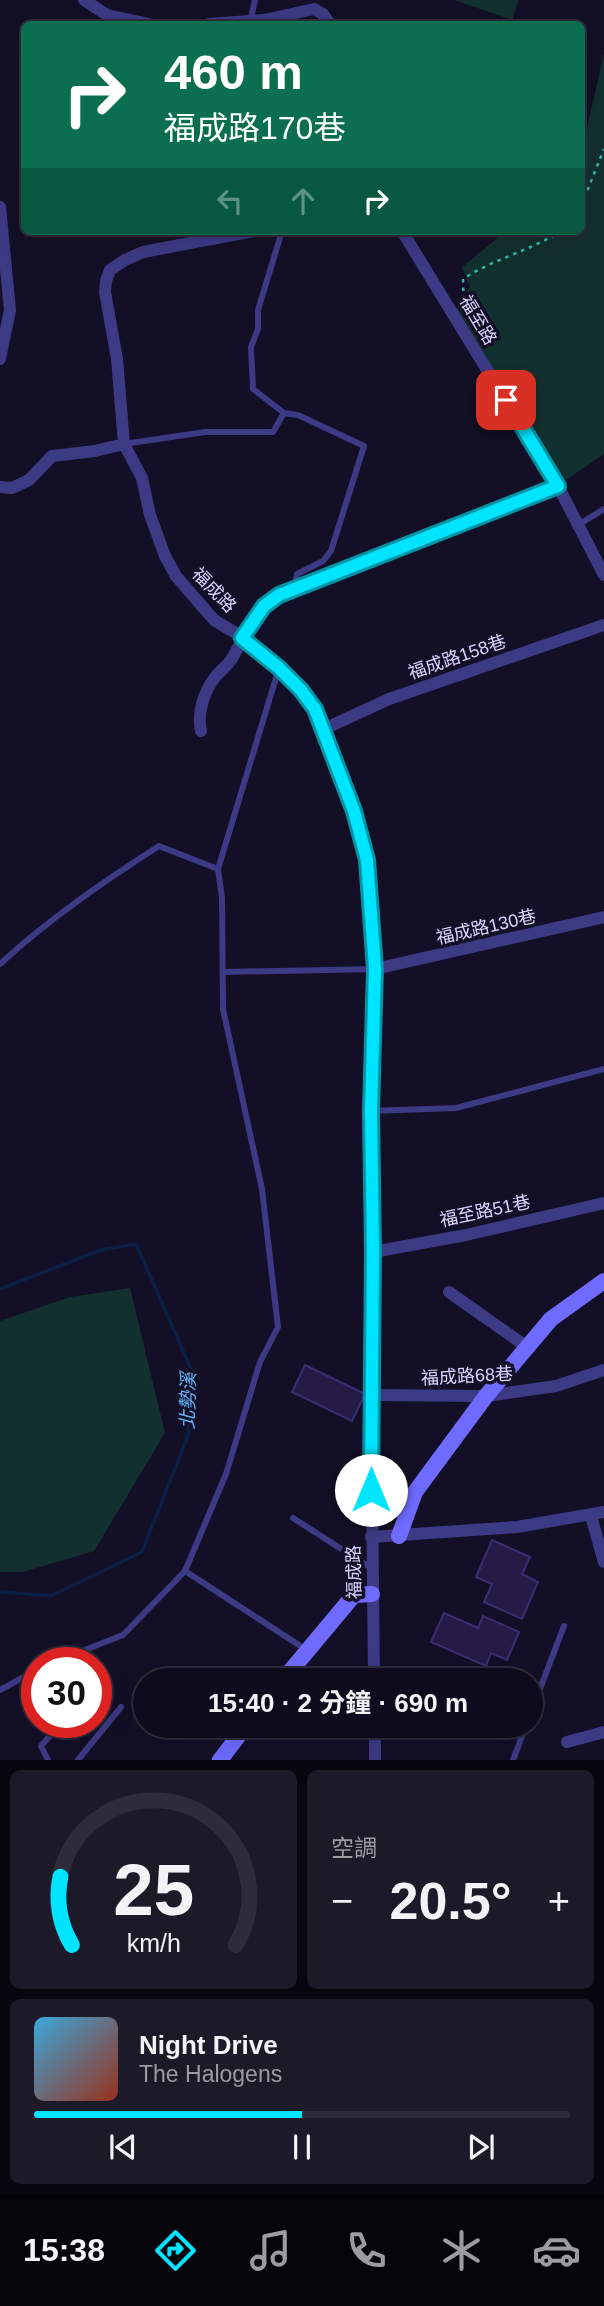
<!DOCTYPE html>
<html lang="zh-TW">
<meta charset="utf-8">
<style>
body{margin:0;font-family:Helvetica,"Noto Sans TC",sans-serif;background:#1c1929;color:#f1f3f6;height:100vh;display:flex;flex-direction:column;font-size:26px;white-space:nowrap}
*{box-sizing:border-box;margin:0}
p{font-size:23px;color:#9b9ba3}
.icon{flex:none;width:38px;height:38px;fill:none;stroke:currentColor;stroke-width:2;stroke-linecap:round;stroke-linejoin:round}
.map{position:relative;height:1760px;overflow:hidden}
.drawer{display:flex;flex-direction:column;gap:10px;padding:10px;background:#08060f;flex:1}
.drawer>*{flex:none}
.top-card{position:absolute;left:21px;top:21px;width:564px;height:214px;border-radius:10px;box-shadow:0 7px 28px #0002,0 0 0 2px #2e2b3b;background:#0b6e4f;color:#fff;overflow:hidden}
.speed{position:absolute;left:21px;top:1647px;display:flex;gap:14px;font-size:35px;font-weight:700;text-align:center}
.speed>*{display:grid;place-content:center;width:91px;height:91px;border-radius:50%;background:#0e0b1c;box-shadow:0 7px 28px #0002,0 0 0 2px #2e2b3b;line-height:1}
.speed .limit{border:10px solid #d22;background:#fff;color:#111}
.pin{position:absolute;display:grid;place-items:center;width:60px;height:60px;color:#fff;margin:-30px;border-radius:14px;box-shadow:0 4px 10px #0006}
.me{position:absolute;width:77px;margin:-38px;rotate:0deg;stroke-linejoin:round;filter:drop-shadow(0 0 5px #0008)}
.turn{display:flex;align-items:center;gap:24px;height:147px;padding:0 28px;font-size:32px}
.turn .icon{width:91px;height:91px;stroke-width:2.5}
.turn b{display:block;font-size:49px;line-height:60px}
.lanes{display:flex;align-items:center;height:66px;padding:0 28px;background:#0003;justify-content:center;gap:35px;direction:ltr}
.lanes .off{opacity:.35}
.big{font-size:52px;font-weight:700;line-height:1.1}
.drawer .card{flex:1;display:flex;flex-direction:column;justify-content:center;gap:10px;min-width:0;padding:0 24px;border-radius:10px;background:#1c1929}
.drawer .dial{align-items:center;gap:0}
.dial svg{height:182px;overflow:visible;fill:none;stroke:#2e2b3b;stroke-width:7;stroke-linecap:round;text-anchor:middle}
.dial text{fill:#f1f3f6;stroke:none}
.song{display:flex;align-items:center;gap:21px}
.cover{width:84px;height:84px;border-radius:10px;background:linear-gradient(135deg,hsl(200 70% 55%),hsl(10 70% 35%))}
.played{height:7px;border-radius:4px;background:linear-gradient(90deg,#00e5ff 50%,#2e2b3b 50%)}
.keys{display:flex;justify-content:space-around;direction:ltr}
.heat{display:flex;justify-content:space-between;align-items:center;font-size:38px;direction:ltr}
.drawer .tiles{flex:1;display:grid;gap:10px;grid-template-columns:1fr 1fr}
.card:last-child{grid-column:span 2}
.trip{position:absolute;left:133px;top:1668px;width:410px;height:70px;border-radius:35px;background:#0e0b1c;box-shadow:0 7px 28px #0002,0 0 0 2px #2e2b3b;font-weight:700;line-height:70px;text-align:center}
.tab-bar{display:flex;height:112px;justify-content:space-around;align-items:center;background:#06040b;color:#9b9ba3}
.tab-bar .icon{width:49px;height:49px}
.tab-bar .selected{color:#00e5ff}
.tab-bar b{font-size:32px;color:#f1f3f6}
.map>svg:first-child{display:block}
.green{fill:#12302f}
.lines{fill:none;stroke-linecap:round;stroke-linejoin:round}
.stream{stroke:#0a1f44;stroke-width:3.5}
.building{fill:#241b47;stroke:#3b2d73;stroke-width:2}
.path{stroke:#2fb8b0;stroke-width:2.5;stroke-dasharray:3.5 5;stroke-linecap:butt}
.lane{stroke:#3d3a85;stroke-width:6}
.street{stroke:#3d3a85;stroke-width:12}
.secondary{stroke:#6f6bff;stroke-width:16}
.route-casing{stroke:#0095a6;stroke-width:18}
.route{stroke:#00e5ff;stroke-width:12}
.labels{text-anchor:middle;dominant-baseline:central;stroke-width:7;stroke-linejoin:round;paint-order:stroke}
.street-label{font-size:18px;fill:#d9d4ff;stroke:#130f26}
.water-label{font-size:19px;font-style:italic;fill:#62b6ff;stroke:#130f26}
</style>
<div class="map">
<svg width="604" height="1760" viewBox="0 0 604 1760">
<rect width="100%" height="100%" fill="#130f26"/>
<g class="green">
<path d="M454 0H519L512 20Z"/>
<path d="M604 53V454L566 480 454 319 459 304 470 287 462 267 495 240 503 231H581V139L586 133Z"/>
<path d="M130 1288 165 1433 94 1551 23 1572H0V1321L70 1297Z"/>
</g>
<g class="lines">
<path class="stream" d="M0 1289 101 1250 136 1244 192 1371 188 1436 142 1552 51 1596 0 1592"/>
</g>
<g class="building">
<path d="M305 1365 365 1394 352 1421 292 1392Z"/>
<path d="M492 1540 530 1557 522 1574 538 1582 522 1619 484 1602 492 1584 476 1577Z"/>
<path d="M444 1613 478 1628 483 1616 519 1632 507 1660 491 1653 486 1666 431 1642Z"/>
</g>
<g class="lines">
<g class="path">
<path d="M581 206 604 149"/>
<path d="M464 308 463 279C493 259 530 251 561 231"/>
</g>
<g class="lane">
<path d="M250 22 255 0"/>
<path d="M282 231 258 310V329L251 347 253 389 284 413"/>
<path d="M124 444 205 432H273L284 413 298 415 364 446 331 551 323 561 297 574 295 588"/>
<path d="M578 525 604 509"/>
<path d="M0 964C49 919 103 882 159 846L218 869"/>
<path d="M223 972 375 969"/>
<path d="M371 1111 456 1108 604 1069"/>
<path d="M293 1518 371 1568"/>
<path d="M185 1571 305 1649"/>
<path d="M54 1662 123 1635 185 1571 226 1474 260 1362 278 1327 262 1189 223 1009 222 898 218 869 279 668"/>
<path d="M233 1680H235"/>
<path d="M0 1690 37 1670"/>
<path d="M530 1715 564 1626"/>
<path d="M48 1760 41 1746 62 1722"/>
<path d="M78 1760 121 1707"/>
<path d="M513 1760 526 1726"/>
</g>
<g class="street">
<path d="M84 0 107 15 149 24"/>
<path d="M209 24 264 20 314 9 323 14 330 24"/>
<path d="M0 207 10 310 0 359"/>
<path d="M254 231 143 252 125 260 110 270 106 281 105 292 117 359 124 444 142 478 150 515 165 556 176 576 214 620 242 637 279 668 301 690 315 709 354 812 367 860 375 969 371 1111 373 1252 371 1395 374 1680"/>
<path d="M402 231 558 486 604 575"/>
<path d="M0 487 12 488 29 480 52 456 95 451 124 444"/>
<path d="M324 729 389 699 604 625"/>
<path d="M201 731C197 712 204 691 216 676 221 670 227 666 231 660 247 634 252 614 279 595L558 486"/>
<path d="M375 969 604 917"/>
<path d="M373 1252 466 1235 604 1203"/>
<path d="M449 1292 527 1347"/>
<path d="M371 1395 486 1396 556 1386 604 1370"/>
<path d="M591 1516 604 1562"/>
<path d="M371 1537 517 1527 604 1512"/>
<path d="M375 1726V1760"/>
<path d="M567 1742 604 1732"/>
</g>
<g class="secondary">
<path d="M399 1536 415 1492 486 1396 551 1319 604 1281"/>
<path d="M283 1680 354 1595 372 1594"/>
<path d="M220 1760 246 1726"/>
</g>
</g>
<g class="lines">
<g class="route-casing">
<path id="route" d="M371 1490 373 1252 371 1111 375 969 367 860 354 811 315 709 301 690 279 668 242 638 264 606 279 595 558 486 506 400"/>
</g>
<use href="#route" class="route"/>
</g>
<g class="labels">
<g class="street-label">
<text transform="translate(478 320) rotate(59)">福至路</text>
<text transform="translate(214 590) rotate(46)">福成路</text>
<text transform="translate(457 657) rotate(-19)">福成路158巷</text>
<text transform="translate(486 927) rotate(-13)">福成路130巷</text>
<text transform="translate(485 1211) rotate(-12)">福至路51巷</text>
<text transform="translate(467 1376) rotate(-3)">福成路68巷</text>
<text transform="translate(354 1572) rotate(-91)">福成路</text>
</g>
<g class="water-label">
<text transform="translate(188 1401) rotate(-89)">北勢溪</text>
</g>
</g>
</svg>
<div class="speed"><div class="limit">30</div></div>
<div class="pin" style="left:506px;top:400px;background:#d93025"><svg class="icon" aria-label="arrive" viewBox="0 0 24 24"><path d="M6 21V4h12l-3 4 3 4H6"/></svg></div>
<svg class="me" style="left:371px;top:1490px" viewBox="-20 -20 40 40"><circle r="19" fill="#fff"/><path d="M0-13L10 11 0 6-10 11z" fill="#00e5ff"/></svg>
<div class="trip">15:40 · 2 分鐘 · 690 m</div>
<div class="top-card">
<div class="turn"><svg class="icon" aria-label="right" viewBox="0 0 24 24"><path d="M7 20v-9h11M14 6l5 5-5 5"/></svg><div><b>460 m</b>福成路170巷</div></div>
<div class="lanes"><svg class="icon off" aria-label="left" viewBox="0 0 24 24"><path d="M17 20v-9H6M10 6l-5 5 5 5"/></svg><svg class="icon off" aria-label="ahead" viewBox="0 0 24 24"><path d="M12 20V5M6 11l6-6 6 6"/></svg><svg class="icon" aria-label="right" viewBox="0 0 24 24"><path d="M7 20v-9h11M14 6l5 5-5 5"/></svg></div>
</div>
</div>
<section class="drawer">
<div class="tiles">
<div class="card dial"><svg viewBox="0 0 100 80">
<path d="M14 69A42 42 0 1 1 86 69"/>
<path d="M14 69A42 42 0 0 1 9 39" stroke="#00e5ff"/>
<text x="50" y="56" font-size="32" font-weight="700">25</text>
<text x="50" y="72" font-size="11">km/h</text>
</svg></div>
<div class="card"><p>空調</p>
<div class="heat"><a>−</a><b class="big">20.5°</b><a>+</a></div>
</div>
<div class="card">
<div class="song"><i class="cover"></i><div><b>Night Drive</b><p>The Halogens</p></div></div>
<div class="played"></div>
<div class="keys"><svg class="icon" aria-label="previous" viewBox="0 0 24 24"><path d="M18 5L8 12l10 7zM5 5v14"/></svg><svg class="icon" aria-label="pause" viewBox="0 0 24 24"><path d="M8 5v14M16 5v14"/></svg><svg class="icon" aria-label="next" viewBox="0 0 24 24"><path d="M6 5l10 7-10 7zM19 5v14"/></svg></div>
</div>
</div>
</section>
<nav class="tab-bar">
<b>15:38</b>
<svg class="icon selected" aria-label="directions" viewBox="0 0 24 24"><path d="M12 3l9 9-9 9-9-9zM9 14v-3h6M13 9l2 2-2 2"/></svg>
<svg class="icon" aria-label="music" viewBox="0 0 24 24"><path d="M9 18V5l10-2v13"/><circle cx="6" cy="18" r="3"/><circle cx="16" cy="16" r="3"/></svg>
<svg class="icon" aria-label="phone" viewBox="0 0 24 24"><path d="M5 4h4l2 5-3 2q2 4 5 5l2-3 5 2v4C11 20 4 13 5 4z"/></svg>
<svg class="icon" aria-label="climate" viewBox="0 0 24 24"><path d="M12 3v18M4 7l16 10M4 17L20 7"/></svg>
<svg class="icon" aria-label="car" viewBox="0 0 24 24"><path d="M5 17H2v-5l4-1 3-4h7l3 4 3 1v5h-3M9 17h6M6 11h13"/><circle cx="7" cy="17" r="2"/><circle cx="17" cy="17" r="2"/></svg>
</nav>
